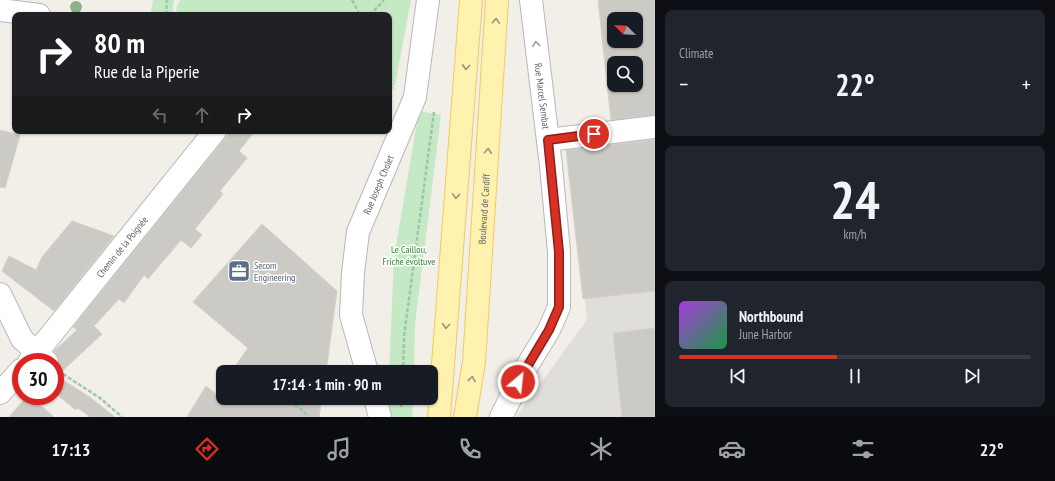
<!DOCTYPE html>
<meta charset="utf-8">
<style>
body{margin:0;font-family:"PT Sans Narrow",sans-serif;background:#20242c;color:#f1f3f6;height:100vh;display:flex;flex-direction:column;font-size:15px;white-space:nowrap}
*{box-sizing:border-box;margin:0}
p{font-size:13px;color:#9ea1a6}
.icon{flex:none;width:22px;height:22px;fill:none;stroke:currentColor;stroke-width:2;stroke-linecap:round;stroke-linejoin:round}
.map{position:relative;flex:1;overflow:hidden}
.details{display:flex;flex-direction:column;gap:10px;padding:10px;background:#0d0f14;width:400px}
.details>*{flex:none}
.top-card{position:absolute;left:12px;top:12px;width:380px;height:122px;border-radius:8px;box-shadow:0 1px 3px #0004;background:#202124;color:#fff;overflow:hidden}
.needle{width:26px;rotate:294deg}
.fabs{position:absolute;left:607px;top:12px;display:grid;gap:8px}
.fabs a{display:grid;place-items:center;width:36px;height:36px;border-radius:8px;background:#171b24;box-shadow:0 1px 3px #0004;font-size:20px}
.speed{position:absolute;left:12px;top:353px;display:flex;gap:8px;font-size:20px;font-weight:700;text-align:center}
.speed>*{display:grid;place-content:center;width:52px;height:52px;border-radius:50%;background:#171b24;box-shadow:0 1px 3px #0004;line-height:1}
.speed .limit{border:6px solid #d22;background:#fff;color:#111}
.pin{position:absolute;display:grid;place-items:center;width:34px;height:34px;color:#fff;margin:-17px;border:2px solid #fff;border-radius:50%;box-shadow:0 1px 4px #0007}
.me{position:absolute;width:44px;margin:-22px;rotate:28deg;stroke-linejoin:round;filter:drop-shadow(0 0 3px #0008)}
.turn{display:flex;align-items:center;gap:14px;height:84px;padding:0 16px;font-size:18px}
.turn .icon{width:52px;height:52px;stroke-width:2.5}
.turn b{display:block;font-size:28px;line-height:34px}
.lanes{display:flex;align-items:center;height:38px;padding:0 16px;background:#0003;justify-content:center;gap:20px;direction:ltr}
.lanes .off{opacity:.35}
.big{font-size:30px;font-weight:600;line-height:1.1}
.details .tile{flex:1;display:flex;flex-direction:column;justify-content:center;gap:6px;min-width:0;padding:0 14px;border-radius:8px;background:#20242c}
.details .dial{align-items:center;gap:0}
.dial b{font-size:52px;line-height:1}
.song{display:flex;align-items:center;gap:12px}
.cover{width:48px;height:48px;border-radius:6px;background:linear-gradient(135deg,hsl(280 70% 55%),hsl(140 70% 35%))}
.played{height:4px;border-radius:2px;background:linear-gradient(90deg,#d93025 45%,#363941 45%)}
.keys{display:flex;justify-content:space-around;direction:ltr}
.heat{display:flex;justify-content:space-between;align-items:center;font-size:22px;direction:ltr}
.trip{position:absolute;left:216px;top:365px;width:222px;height:40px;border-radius:8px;background:#171b24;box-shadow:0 1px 3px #0004;font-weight:600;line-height:40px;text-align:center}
.tabs{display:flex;height:64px;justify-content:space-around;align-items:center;background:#090b0e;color:#9ea1a6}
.tabs .icon{width:28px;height:28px}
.tabs .selected{color:#d93025}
.tabs b{font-size:18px;color:#f1f3f6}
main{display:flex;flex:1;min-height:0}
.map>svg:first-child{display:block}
.industrial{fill:#e0deda}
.green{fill:#c5e8c5}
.building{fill:#cccac5;stroke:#d6d1c6;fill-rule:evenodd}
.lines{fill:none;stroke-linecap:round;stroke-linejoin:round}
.minor-casing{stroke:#b5b8bc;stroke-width:24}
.major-casing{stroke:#f2c960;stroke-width:24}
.path{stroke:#9cc7a9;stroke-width:2.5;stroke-dasharray:4 2;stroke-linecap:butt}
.minor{stroke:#fff;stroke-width:22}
.major{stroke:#fff2af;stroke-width:22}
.tree{fill:#89b387}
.oneway{stroke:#979581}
.oneway2{stroke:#979a9d}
.route-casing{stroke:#8d1f18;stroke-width:10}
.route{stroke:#d93025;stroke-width:7}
.labels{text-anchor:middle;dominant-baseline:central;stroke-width:3;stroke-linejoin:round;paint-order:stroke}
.street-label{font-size:10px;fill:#5f6368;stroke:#fff}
.park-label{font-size:10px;fill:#348238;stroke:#fff}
.service-label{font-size:10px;fill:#4e5e75;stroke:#fff;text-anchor:start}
</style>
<main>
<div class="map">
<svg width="655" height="417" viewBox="0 0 655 417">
<rect width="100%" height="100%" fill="#f1efe8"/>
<path class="industrial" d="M655 136V417H516L587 320 566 147Z"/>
<g class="green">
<path d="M153 0H174L172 15 151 12Z"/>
<path d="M180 0H411L395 86 389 84V15H179L176 9Z"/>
<path d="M419 111 441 115 415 324 414 372H389L394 257Z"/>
<path d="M388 398H413L412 417H387Z"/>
</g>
<g class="building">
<path d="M598 0H655V115L611 120ZM614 19H636V41H614ZM614 63H636V85H614Z"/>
<path d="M0 130 20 135 5 188 0 187Z"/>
<path d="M231 131H255L239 151 247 158 220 191 223 194 195 229 202 235 191 248 181 240 148 279 144 275 124 303 119 299 94 326 102 334 57 376 91 398 115 417H90L78 408 76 410 55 393V371L59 364V358L54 351 77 330 73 327Z"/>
<path d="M655 140V291L583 299 566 150Z"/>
<path d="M72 221 114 236 54 311 2 271 9 256 36 270 42 257Z"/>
<path d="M262 224 337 291 326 372H231L248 348 193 302Z"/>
<path d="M655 328V417H622L613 333Z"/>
<path d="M223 384V398H322L319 417H187L206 386 216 394Z"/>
<path d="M27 396H30L54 417H9Z"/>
</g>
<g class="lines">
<g class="minor-casing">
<g id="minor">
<path d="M0 10 39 15"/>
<path d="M548 140 655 127"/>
<path d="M0 294 22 339 47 362"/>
<path id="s1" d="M29 362 215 131"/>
<path id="s2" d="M367 372 351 315 353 273 358 232 415 97 428 0"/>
<path d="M0 393 21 370"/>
<path d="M375 398 380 417"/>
<path d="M501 417 524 371 549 330 559 307V252L551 166 531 0"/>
</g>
</g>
<g class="major-casing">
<g id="major">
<path d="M439 417 471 0"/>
<path id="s3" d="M465 417 474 362 497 0"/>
</g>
</g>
<g class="path">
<path d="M352 0 358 11 359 15"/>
<path d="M166 15 167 0"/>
<path d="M370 15 384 0"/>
<path d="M389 87 395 89"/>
<path d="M403 372 404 336 434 112"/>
<path d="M63 374 100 398 122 417"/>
<path d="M285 398 304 411 308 417"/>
<path d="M401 407V398"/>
</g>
<use href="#minor" class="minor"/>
<use href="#major" class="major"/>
</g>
<circle class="tree" cx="76" cy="7" r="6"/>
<defs><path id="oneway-chevron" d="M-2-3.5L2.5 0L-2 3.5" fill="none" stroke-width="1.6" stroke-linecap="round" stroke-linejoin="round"/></defs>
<g class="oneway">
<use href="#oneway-chevron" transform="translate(496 21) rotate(-87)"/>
<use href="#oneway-chevron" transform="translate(466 67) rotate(94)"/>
<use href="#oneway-chevron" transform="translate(488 151) rotate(-86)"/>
<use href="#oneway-chevron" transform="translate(456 196) rotate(94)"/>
<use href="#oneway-chevron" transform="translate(446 326) rotate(94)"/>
<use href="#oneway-chevron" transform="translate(472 379) rotate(-81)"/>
</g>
<use class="oneway2" href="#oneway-chevron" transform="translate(536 44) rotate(-98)"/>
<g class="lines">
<g class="route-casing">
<path id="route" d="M518 382 549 330 559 307V252L548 140 594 134"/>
</g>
<use href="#route" class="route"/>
</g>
<defs>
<g id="office-square" transform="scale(1.15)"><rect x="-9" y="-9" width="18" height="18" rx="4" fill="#5c6f8a" stroke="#fff"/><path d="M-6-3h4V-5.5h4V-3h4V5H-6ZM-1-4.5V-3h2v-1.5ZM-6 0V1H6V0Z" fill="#fff"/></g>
</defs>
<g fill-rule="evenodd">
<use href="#office-square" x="239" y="271"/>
</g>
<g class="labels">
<g class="street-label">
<text transform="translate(542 96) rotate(83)">Rue Marcel Sembat</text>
<text stroke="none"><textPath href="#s2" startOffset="194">Rue Joseph Cholet</textPath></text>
<text stroke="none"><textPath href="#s3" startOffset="209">Boulevard de Cardiff</textPath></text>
<text stroke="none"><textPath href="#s1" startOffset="148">Chemin de la Poignée</textPath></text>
</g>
<g class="park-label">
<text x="409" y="249">Le Caillou,<tspan x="409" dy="12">Friche évoltuve</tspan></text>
</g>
<g class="service-label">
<text x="254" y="265">Secom<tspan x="254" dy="12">Engineering</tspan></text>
</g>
</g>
</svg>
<div class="fabs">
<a><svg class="needle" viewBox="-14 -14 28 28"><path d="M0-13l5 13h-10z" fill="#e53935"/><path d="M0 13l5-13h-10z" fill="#9ea1a6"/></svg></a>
<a><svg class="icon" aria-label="search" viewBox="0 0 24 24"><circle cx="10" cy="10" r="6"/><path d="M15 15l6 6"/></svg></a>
</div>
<div class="speed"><div class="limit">30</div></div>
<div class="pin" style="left:594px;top:134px;background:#d93025"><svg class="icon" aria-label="arrive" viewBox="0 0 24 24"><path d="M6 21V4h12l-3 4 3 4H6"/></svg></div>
<svg class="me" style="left:518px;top:382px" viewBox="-20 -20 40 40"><circle r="17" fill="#d93025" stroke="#fff" stroke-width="3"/><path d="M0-11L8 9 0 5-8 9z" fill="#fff"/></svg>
<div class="trip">17:14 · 1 min · 90 m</div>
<div class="top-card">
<div class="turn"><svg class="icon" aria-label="right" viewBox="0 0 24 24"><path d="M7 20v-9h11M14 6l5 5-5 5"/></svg><div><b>80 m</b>Rue de la Piperie</div></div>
<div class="lanes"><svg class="icon off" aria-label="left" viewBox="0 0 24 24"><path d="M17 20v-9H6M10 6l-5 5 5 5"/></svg><svg class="icon off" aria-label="ahead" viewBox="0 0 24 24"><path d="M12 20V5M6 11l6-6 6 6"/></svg><svg class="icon" aria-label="right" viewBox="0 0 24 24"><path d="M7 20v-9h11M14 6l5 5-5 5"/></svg></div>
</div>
</div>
<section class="details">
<div class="tile"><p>Climate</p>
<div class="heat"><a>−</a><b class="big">22°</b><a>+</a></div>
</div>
<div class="tile dial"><b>24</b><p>km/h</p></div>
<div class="tile">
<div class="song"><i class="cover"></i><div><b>Northbound</b><p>June Harbor</p></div></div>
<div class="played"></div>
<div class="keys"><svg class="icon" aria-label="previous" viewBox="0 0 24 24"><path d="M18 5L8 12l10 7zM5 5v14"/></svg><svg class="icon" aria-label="pause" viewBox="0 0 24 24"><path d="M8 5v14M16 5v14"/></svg><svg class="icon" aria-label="next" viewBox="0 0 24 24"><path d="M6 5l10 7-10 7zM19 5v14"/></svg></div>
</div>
</section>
</main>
<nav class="tabs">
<b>17:13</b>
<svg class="icon selected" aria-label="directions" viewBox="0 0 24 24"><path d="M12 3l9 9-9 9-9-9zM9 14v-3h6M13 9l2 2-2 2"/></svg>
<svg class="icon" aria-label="music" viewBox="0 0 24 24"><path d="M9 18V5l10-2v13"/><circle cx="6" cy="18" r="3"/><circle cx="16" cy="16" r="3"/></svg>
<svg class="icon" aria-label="phone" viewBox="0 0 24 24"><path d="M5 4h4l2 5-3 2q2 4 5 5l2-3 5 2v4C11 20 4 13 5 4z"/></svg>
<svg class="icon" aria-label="climate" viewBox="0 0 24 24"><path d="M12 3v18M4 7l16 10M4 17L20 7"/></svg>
<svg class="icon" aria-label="car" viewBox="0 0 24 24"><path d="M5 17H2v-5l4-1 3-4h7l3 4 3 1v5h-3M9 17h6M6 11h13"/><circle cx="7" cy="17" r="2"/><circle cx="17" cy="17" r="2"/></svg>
<svg class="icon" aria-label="filters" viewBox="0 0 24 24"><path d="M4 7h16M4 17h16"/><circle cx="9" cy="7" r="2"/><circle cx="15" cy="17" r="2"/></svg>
<b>22°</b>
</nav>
